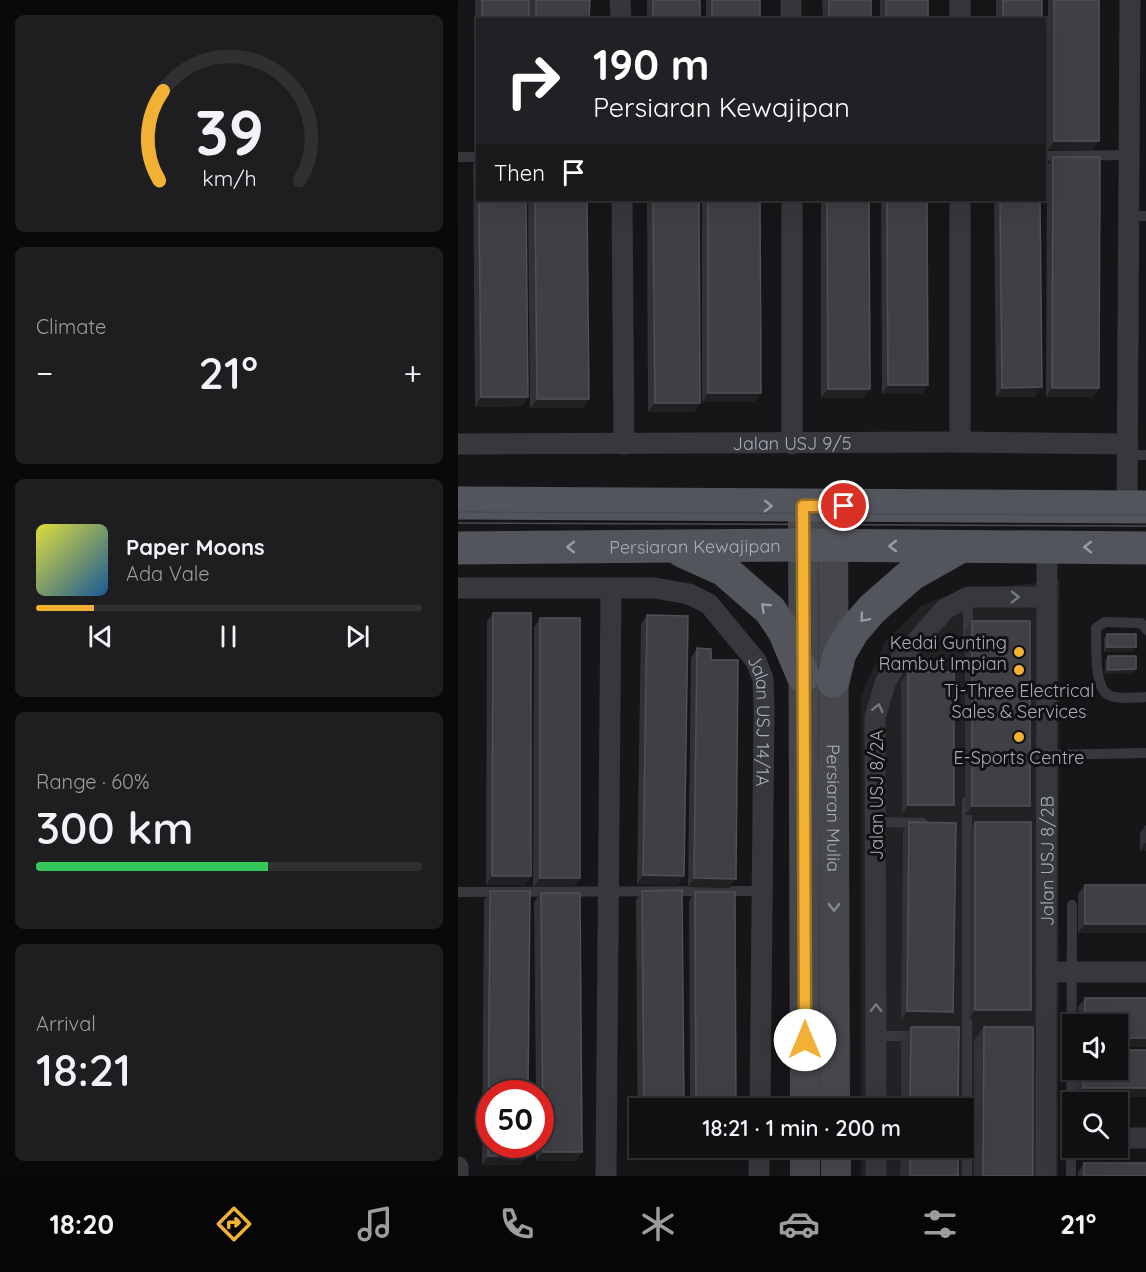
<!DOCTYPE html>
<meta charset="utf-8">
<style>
body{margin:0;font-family:Quicksand,sans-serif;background:#1e1e20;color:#f1f3f6;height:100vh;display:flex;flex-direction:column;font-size:22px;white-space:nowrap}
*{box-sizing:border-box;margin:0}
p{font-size:20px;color:#9c9d9f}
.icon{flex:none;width:33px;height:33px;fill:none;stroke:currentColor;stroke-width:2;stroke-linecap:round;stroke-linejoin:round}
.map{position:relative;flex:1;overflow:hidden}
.drawer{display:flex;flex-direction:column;gap:15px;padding:15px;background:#09090a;width:458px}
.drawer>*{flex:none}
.banner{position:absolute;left:18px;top:18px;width:570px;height:183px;border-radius:0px;box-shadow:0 6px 24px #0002,0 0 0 2px #303032;background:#202124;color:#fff;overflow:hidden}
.tools{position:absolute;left:604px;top:1014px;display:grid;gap:12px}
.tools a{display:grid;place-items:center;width:66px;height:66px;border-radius:0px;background:#101012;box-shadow:0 6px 24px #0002,0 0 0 2px #303032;font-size:30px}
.speed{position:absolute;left:18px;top:1080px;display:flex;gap:12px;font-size:30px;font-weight:700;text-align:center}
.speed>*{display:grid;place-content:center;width:78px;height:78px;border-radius:50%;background:#101012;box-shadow:0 6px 24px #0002,0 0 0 2px #303032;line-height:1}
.speed .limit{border:9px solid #d22;background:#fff;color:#111}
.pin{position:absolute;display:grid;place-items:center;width:51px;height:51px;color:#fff;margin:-26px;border:3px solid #fff;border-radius:50%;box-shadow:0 2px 6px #0007}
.me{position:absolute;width:66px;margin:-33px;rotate:0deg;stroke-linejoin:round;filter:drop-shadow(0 0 4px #0008)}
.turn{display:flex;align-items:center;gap:21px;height:126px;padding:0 18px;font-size:27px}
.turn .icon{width:78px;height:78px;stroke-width:2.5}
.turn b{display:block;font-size:42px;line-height:51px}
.then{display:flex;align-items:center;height:57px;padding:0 18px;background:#0003;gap:12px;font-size:22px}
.big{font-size:45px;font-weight:600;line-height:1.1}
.drawer .tile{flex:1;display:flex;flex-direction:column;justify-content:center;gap:9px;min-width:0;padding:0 21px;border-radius:9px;background:#1e1e20}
.drawer .dial{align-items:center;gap:0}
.dial svg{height:156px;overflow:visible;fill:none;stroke:#303032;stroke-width:7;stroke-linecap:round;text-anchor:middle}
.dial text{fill:#f1f3f6;stroke:none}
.song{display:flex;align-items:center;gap:18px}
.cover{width:72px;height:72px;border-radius:9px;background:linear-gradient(135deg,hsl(60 70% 55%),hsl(210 70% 35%))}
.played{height:6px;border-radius:3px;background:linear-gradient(90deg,#f2b134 15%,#303032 15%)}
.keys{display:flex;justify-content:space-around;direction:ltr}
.heat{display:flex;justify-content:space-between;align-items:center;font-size:33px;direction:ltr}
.charge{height:9px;border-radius:4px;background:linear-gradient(90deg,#34c759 60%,#303032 0)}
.trip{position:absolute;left:171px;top:1098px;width:345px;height:60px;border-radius:0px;background:#101012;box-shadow:0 6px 24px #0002,0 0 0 2px #303032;font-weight:600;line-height:60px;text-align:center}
.tabs{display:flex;height:96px;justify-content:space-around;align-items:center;background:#060607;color:#9c9d9f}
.tabs .icon{width:42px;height:42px}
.tabs .active{color:#f2b134}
.tabs b{font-size:27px;color:#f1f3f6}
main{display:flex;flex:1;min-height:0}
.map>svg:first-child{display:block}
.built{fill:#222225}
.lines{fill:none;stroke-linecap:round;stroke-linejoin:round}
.service{stroke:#37383d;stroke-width:10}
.minor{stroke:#37383d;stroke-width:21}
.secondary{stroke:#45474d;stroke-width:30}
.primary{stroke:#53555c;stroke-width:33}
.tram{stroke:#4a4c52;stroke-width:1.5}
.wall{fill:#323236}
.shaded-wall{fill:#212124}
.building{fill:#3f3f44;stroke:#4f5156;stroke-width:1.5}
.oneway{stroke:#979ba6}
.oneway2{stroke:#757881}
.oneway3{stroke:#858993}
.route-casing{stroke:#9d7322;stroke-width:15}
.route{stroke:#f2b134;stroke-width:10}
.poi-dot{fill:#f2b134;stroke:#111113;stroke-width:2}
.labels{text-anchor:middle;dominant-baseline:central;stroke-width:6;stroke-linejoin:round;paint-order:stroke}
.street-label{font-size:18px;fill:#a8adb8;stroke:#111113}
.poi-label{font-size:18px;fill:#a8adb8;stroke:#111113}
</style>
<main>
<section class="drawer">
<div class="tile dial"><svg viewBox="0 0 100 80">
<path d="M14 69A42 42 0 1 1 86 69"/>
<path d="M14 69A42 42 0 0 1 16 23" stroke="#f2b134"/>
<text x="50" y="56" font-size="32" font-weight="700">39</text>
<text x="50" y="72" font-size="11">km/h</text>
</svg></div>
<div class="tile"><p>Climate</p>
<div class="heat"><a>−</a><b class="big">21°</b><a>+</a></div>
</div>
<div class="tile">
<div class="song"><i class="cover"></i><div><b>Paper Moons</b><p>Ada Vale</p></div></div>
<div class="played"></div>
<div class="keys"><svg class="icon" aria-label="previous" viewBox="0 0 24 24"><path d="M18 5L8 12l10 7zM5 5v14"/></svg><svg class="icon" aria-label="pause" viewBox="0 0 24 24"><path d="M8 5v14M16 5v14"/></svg><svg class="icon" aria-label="next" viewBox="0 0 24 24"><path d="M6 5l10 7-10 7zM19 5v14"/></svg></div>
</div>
<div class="tile"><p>Range · 60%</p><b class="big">300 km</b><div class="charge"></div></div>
<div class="tile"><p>Arrival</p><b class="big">18:21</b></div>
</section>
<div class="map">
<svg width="689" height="1176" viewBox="0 0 689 1176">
<rect width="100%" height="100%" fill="#161618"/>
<path class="built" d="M602 580 600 1176H403V1148H506V1108H403V696L427 642 463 606 498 592Z"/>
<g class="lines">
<g class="service">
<path d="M586 156 671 155"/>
<path d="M0 157H20"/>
<path d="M671 216H689"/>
<path d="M670 455H689"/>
<path d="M689 630 683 623 647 622 638 628C639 644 635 688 651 695 660 700 678 697 689 697"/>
<path d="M510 642V597"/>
<path d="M589 755 689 753"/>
<path d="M418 822 465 823"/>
<path d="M0 892 304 891"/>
<path d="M418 1036H459"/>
<path d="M509 1176V801"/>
<path d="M613 1176 614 905"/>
</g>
<g class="minor">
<path d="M162 0 163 20"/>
<path d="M333 0V20"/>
<path d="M502 0V20"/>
<path d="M164 200 166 444"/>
<path d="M334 200V444"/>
<path d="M502 200V442"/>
<path id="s1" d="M0 444 502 442 670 444"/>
<path d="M669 506 672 0"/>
<path id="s2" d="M0 588H197L231 594 251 604 298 661 305 679 306 710 302 1108"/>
<path d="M588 972H689"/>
<path d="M418 1108 417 717 428 681 438 665 487 609 510 597H589"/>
<path d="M613 1138H615"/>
<path d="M660 1138H689"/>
<path d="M418 1148V1176"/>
<path d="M0 1167V1176"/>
<path d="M148 1176 153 588"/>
<path d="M301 1176V1148"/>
<path id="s3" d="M588 1176 589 547"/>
</g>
<g class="secondary">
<path d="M345 506 347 1108"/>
<path id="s4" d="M375 506 377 1108"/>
<path d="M347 1148V1176"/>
<path d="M378 1148V1176"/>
</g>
<g class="primary">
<path d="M0 503 689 507"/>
<path id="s5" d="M0 548 345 545 689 548"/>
<path d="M224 551 266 570 312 610 326 631 345 676"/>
<path d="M375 681 382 653 395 631 414 609 454 574 502 547"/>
</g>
<g class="tram">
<path d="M0 512 689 515"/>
<path d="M0 523 689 526"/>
</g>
</g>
<g class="wall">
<path d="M17 0H71V20H20V150H17Z"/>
<path d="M72 0H132L131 20H72Z"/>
<rect x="189" y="0" width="53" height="20"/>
<rect x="248" y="0" width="54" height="20"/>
<path d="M364 0H413V20H365Z"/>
<rect x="422" y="0" width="48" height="20"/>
<rect x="538" y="0" width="46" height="20"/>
<path d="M590 0H641V141L634 150H590Z"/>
<path d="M20 157V200H68L70 397 64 406 17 407 15 164Z"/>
<path d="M595 157 635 397H588L589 166Z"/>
<path d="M70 200H129L125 408H72Z"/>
<path d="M189 200H241L242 403 236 412H190Z"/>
<path d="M244 200H302L296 402H244Z"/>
<path d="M363 200H411L406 398H363Z"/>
<path d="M423 200H469L464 394H424Z"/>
<path d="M536 200H582L577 397H538Z"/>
<path d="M35 613 73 876 66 885H28L29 622Z"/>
<path d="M189 615 220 885 179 884 183 624Z"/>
<path d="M82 618 122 878 115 887H75L76 627Z"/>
<path d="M514 621 566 815H507V630Z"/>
<path d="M649 634 678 647 675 652H646V638Z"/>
<path d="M239 648 253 660 271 888 230 887 233 658Z"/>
<path d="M650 656 678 669 675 674H647V661Z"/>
<path d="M450 672 490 815H444L443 681Z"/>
<path d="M451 822 489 1021 443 1020 445 831Z"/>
<path d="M517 822 567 1019H511V831Z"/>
<path d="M689 823V851H682V833Z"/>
<path d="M627 885 689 933H620V894Z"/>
<path d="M32 891 63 1165H24L26 900Z"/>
<path d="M184 891 226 1108H182V1148H227L220 1159H180L178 900Z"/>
<path d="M237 892 278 1108H232L231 901Z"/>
<path d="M83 893 124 1152 118 1161H78V1144H82V1094H78L76 902Z"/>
<path d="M627 998 689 1047H660V1024H620V1007Z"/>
<path d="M453 1027 500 1108H443V1040Z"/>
<path d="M526 1027 575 1176H516V1040Z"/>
<path d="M689 1050V1097H618V1070H660Z"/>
<path d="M443 1148H500V1176H442Z"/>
<path d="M626 1163 689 1176H620V1172Z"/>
</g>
<g class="shaded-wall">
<path d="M596 141H641L634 150H590Z"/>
<path d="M430 385H470L464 394H424Z"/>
<path d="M584 387 577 397H538L544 388Z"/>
<path d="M594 388H641L635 397H588Z"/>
<path d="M370 389H412L406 398H363Z"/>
<path d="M250 393H303L296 402H244Z"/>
<path d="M23 397H70L64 406 17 407Z"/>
<path d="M79 399H131L125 408H72Z"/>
<path d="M197 403H242L236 412H190Z"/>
<path d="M649 647H678L675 652H646Z"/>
<path d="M678 669 675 674H647L650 670Z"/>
<path d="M450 805H496L490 815H444Z"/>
<path d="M514 806H572L566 815H507Z"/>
<path d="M689 841V851H682Z"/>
<path d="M185 875 226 876 220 885 179 884Z"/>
<path d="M34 876H73L66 885H28Z"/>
<path d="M82 878H122L115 887H75Z"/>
<path d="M236 878 278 879 271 888 230 887Z"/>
<path d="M627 924H689V933H620Z"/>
<path d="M517 1010H573L567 1019H511Z"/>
<path d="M449 1011 495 1012 489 1021 443 1020Z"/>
<rect x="660" y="1038" width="29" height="9"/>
<path d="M625 1088H689V1097H618Z"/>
<path d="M187 1150H227L220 1159H180Z"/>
<path d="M85 1152H124L118 1161H78Z"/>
<path d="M30 1156H69L63 1165H24Z"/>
</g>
<g class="building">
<rect x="24" y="0" width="47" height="20"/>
<path d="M78 0H132L131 20H78Z"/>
<rect x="195" y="0" width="47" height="20"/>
<rect x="254" y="0" width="48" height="20"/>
<rect x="371" y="0" width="42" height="20"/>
<rect x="428" y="0" width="42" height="20"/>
<rect x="545" y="0" width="39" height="20"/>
<rect x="596" y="0" width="45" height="141"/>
<path d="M595 157H642L641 388H594Z"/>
<path d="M21 200H68L70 397H23Z"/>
<path d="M77 200H129L131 399H79Z"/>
<path d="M195 200H241L242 403H197Z"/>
<path d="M250 200H302L303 393H250Z"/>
<path d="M369 200H411L412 389H370Z"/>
<path d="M429 200H469L470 385H430Z"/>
<path d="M542 200H582L584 387 544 388Z"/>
<path d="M35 613H73V876H34Z"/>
<path d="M189 615 230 616 226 876 185 875Z"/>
<rect x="82" y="618" width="40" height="260"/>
<rect x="514" y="621" width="58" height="185"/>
<rect x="649" y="634" width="29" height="13"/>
<path d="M239 648 253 649V660H280L278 879 236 878Z"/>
<path d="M650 656H678V669L650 670Z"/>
<rect x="450" y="672" width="46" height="133"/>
<path d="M451 822 498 823 495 1012 449 1011Z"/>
<rect x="517" y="822" width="56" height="188"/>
<rect x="627" y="885" width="62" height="39"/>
<path d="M224 890 226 1108H186L184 891Z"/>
<path d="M32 891H72L70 1094H32V1144H70L69 1156H30Z"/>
<path d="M237 892H277L278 1108H238Z"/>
<path d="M83 893H122L124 1152H85Z"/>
<path d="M627 998H689V1038H660V1024H627Z"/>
<path d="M453 1027H501L500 1108H452Z"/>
<path d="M526 1027H575V1176H525Z"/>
<path d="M660 1050H689V1088H625V1070H660Z"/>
<rect x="187" y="1148" width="40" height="2"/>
<rect x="452" y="1148" width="48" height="28"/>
<rect x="626" y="1163" width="63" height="13"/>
</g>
<defs><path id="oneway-chevron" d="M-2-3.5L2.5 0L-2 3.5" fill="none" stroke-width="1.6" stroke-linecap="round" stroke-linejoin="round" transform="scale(1.5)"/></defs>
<g class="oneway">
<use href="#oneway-chevron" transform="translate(310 506) rotate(1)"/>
<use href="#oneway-chevron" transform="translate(435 546) rotate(-180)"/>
<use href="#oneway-chevron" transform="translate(113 547) rotate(180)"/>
<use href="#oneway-chevron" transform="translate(630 547) rotate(-180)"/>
<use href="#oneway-chevron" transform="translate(307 607) rotate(-136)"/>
<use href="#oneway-chevron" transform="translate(406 618) rotate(130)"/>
</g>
<g class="oneway2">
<use href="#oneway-chevron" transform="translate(557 597)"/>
<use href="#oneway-chevron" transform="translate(420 708) rotate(-77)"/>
<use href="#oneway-chevron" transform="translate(418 1008) rotate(-90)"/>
</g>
<use class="oneway3" href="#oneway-chevron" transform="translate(376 907) rotate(90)"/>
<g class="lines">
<g class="route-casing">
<path id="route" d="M347 1040 345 506H386"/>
</g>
<use href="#route" class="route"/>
</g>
<g class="poi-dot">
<circle cx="561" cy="652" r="6"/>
<circle cx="561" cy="670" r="6"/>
<circle cx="561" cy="737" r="6"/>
</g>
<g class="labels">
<g class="street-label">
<text stroke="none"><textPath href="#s1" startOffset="334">Jalan USJ 9/5</textPath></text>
<text stroke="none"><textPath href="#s5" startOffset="237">Persiaran Kewajipan</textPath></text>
<text stroke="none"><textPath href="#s2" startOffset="388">Jalan USJ 14/1A</textPath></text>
<text transform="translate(418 795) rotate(-90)">Jalan USJ 8/2A</text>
<text stroke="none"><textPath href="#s4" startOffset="302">Persiaran Mulia</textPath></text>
<text stroke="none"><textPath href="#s3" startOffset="315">Jalan USJ 8/2B</textPath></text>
</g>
<g class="poi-label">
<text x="549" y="642" text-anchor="end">Kedai Gunting<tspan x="549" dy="21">Rambut Impian</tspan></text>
<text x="561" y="690">Tj-Three Electrical<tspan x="561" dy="21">Sales &amp; Services</tspan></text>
<text x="561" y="757">E-Sports Centre</text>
</g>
</g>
</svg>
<div class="tools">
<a><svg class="icon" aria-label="sound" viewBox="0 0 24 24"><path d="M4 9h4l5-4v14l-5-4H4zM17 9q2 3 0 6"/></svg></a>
<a><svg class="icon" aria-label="search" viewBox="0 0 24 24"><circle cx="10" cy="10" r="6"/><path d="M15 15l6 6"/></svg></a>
</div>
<div class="speed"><div class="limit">50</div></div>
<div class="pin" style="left:386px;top:506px;background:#d93025"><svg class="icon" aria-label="arrive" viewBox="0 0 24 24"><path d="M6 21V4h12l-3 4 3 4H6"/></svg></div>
<svg class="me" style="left:347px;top:1040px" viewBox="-20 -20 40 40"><circle r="19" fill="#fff"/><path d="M0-13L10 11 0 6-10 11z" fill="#f2b134"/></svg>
<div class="trip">18:21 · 1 min · 200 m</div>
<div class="banner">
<div class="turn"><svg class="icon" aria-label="right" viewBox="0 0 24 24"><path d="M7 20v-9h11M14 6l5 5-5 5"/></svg><div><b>190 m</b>Persiaran Kewajipan</div></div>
<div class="then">Then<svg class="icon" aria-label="arrive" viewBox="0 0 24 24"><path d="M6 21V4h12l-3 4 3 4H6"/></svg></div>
</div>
</div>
</main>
<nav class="tabs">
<b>18:20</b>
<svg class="icon active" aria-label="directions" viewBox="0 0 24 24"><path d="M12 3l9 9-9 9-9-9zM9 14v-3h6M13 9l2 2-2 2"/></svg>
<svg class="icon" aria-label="music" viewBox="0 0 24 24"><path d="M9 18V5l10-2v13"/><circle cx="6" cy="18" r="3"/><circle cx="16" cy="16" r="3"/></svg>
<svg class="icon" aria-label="phone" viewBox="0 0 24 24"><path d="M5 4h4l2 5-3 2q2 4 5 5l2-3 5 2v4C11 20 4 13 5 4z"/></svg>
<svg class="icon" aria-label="climate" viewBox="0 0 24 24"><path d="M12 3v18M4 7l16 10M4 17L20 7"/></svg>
<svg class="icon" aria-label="car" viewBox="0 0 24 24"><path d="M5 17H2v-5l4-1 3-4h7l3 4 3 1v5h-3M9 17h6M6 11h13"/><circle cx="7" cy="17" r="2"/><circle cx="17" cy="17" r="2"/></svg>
<svg class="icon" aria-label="filters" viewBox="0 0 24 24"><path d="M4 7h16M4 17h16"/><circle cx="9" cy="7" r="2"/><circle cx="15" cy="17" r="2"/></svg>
<b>21°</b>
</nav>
